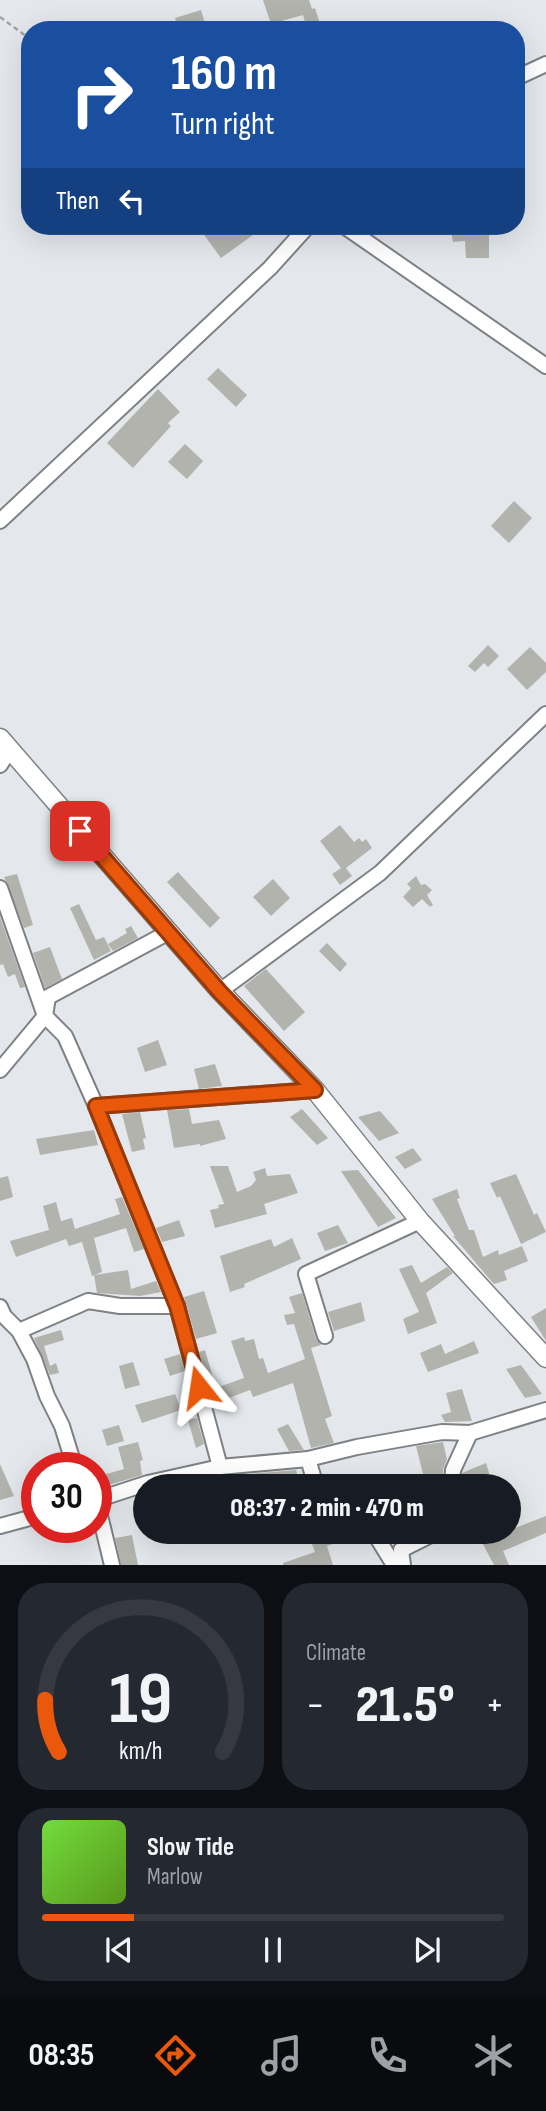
<!DOCTYPE html>
<meta charset="utf-8">
<style>
body{margin:0;font-family:"Sofia Sans Condensed",sans-serif;background:#242831;color:#f1f3f6;height:100vh;display:flex;flex-direction:column;font-size:26px;white-space:nowrap}
*{box-sizing:border-box;margin:0}
p{font-size:23px;color:#9ea1a6}
.icon{flex:none;width:38px;height:38px;fill:none;stroke:currentColor;stroke-width:2;stroke-linecap:round;stroke-linejoin:round}
.map{position:relative;height:1565px;overflow:hidden}
.side{display:flex;flex-direction:column;gap:18px;padding:18px;background:#0d0f14;flex:1}
.side>*{flex:none}
.hud{position:absolute;left:21px;top:21px;width:504px;height:214px;border-radius:28px;box-shadow:0 7px 28px #0002;background:#1a4fa0;color:#fff;overflow:hidden}
.speed{position:absolute;left:21px;top:1452px;display:flex;gap:14px;font-size:35px;font-weight:700;text-align:center}
.speed>*{display:grid;place-content:center;width:91px;height:91px;border-radius:50%;background:#171b24;box-shadow:0 7px 28px #0002;line-height:1}
.speed .limit{border:10px solid #d22;background:#fff;color:#111}
.pin{position:absolute;display:grid;place-items:center;width:60px;height:60px;color:#fff;margin:-30px;border-radius:14px;box-shadow:0 4px 10px #0006}
.me{position:absolute;width:77px;margin:-38px;rotate:345deg;stroke-linejoin:round;filter:drop-shadow(0 0 5px #0008)}
.turn{display:flex;align-items:center;gap:24px;height:147px;padding:0 35px;font-size:32px}
.turn .icon{width:91px;height:91px;stroke-width:2.5}
.turn b{display:block;font-size:49px;line-height:60px}
.then{display:flex;align-items:center;height:66px;padding:0 35px;background:#0003;gap:14px;font-size:26px}
.big{font-size:52px;font-weight:800;line-height:1.1}
.side .widget{flex:1;display:flex;flex-direction:column;justify-content:center;gap:10px;min-width:0;padding:0 24px;border-radius:28px;background:#242831}
.side .dial{align-items:center;gap:0}
.dial svg{height:182px;overflow:visible;fill:none;stroke:#363941;stroke-width:7;stroke-linecap:round;text-anchor:middle}
.dial text{fill:#f1f3f6;stroke:none}
.song{display:flex;align-items:center;gap:21px}
.cover{width:84px;height:84px;border-radius:10px;background:linear-gradient(135deg,hsl(100 70% 55%),hsl(90 70% 35%))}
.played{height:7px;border-radius:4px;background:linear-gradient(90deg,#ea580c 20%,#363941 20%)}
.keys{display:flex;justify-content:space-around;direction:ltr}
.heat{display:flex;justify-content:space-between;align-items:center;font-size:38px;direction:ltr}
.side .tiles{flex:1;display:grid;gap:18px;grid-template-columns:1fr 1fr}
.widget:last-child{grid-column:span 2}
.trip{position:absolute;left:133px;top:1474px;width:388px;height:70px;border-radius:35px;background:#171b24;box-shadow:0 7px 28px #0002;font-weight:800;line-height:70px;text-align:center}
.menu{display:flex;height:112px;justify-content:space-around;align-items:center;background:#090b0e;color:#9ea1a6}
.menu .icon{width:49px;height:49px}
.menu .on{color:#ea580c}
.menu b{font-size:32px;color:#f1f3f6}
.map>svg:first-child{display:block}
.building{fill:#b3b3ae}
.lines{fill:none;stroke-linecap:round;stroke-linejoin:round}
.minor-casing{stroke:#7e8285;stroke-width:18}
.major-casing{stroke:#7e8285;stroke-width:21}
.path{stroke:#a1a4a7;stroke-width:2.5;stroke-dasharray:5 3.5;stroke-linecap:butt}
.minor{stroke:#fff;stroke-width:14}
.major{stroke:#fff;stroke-width:18}
.route-casing{stroke:#983908;stroke-width:18}
.route{stroke:#ea580c;stroke-width:12}
</style>
<div class="map">
<svg width="546" height="1565" viewBox="0 0 546 1565">
<rect width="100%" height="100%" fill="#e4e8ec"/>
<g class="building">
<path d="M263 0H309L312 9 315 8 322 30H307L303 15 271 24Z"/>
<path d="M201 10 207 30H178L175 18Z"/>
<path d="M211 226H247L253 235 221 258 202 232Z"/>
<path d="M450 226H489V258H466L465 241 453 242Z"/>
<path d="M218 368 247 395 236 407 207 379Z"/>
<path d="M158 389 180 412 168 423 171 426 133 468 107 443Z"/>
<path d="M185 444 203 461 187 479 168 462Z"/>
<path d="M514 501 532 518 509 543 491 526Z"/>
<path d="M488 645 499 656 488 667 484 663 475 672 468 666Z"/>
<path d="M530 647 546 663V672L527 690 507 669Z"/>
<path d="M340 825 354 842 359 838 362 842 366 839 372 848 346 868 352 876 340 885 332 874 341 868 320 841Z"/>
<path d="M178 872 220 918 210 928 167 882Z"/>
<path d="M17 874 33 925 24 928 4 877Z"/>
<path d="M416 876 421 885 425 884 432 890 427 895 433 905 430 907 422 899 413 907 403 897 411 888 407 884Z"/>
<path d="M273 879 290 898 271 916 253 897Z"/>
<path d="M79 904 96 940 104 937 111 951 94 960 70 908Z"/>
<path d="M0 917 25 987 20 988 15 974 8 977 3 964 0 965Z"/>
<path d="M131 926 138 938 113 951 108 944 127 933 125 929Z"/>
<path d="M327 943 347 964 340 972 319 951Z"/>
<path d="M50 947 62 979 45 988 33 953Z"/>
<path d="M266 969 305 1012 284 1031 244 986Z"/>
<path d="M158 1040 167 1065 145 1072 137 1048Z"/>
<path d="M215 1064 222 1086 199 1089 194 1069Z"/>
<path d="M189 1109 192 1124 219 1120 226 1139 200 1146V1144L174 1148 167 1110Z"/>
<path d="M302 1109 328 1138 317 1145 290 1117Z"/>
<path d="M380 1111 399 1133 379 1141 358 1117Z"/>
<path d="M140 1112 146 1138 143 1139 145 1149 132 1152 122 1114Z"/>
<path d="M94 1130 98 1145 40 1155 36 1139Z"/>
<path d="M413 1148 422 1160 405 1169 395 1157Z"/>
<path d="M210 1166H228L237 1192 251 1186 256 1180 253 1172 265 1168 267 1176 290 1174 298 1193 264 1204 267 1214 215 1228 210 1210 219 1208 218 1205 224 1204Z"/>
<path d="M358 1170 396 1218 378 1227 341 1171Z"/>
<path d="M516 1174 534 1215 537 1213 546 1232 521 1244 500 1196 497 1198 490 1183Z"/>
<path d="M8 1176 13 1197 0 1201V1178Z"/>
<path d="M457 1189 460 1198 457 1199 469 1230H474L483 1257 498 1250 499 1255 522 1246 528 1261 504 1271 507 1280 494 1284 492 1282 453 1236H455L432 1199Z"/>
<path d="M122 1197 144 1249 134 1252 126 1228 94 1238 102 1272 92 1276 82 1242 69 1246 66 1239 16 1257 10 1241 49 1230 43 1206 56 1202 61 1221 72 1218 75 1229 120 1214 115 1199Z"/>
<path d="M179 1220 185 1236 162 1242 156 1228Z"/>
<path d="M338 1225 348 1243 325 1251 317 1233Z"/>
<path d="M292 1238 301 1259 244 1284 245 1287 230 1292 220 1256 271 1239 274 1247Z"/>
<path d="M412 1265 421 1283 447 1267 453 1273 426 1293 437 1323 408 1334 403 1319 419 1312 399 1269Z"/>
<path d="M128 1270 131 1289 156 1281 161 1292 140 1296 97 1293 94 1275Z"/>
<path d="M204 1291 217 1333 196 1339 184 1297Z"/>
<path d="M302 1293 316 1339 321 1345 311 1348 332 1416 325 1419 334 1443 311 1448 293 1383 253 1397 250 1390 213 1404 199 1352 205 1350 216 1388 244 1378 231 1341 244 1337 245 1341 254 1339 259 1359 263 1358 268 1373 305 1359 294 1324 287 1325 284 1315 295 1313 289 1297Z"/>
<path d="M361 1302 365 1321 334 1331 328 1312Z"/>
<path d="M546 1308V1341L531 1317Z"/>
<path d="M61 1330 64 1340 44 1346 50 1366 56 1363 59 1373 50 1375 34 1338Z"/>
<path d="M474 1341 479 1353 428 1372 420 1353 441 1344 445 1354Z"/>
<path d="M180 1354 185 1371 170 1376 164 1359Z"/>
<path d="M133 1362 140 1385 125 1389 119 1366Z"/>
<path d="M521 1365 542 1394 525 1398 506 1369Z"/>
<path d="M462 1389 472 1421 445 1422 441 1415 451 1412 446 1393Z"/>
<path d="M175 1394 181 1410 142 1423 135 1405Z"/>
<path d="M197 1418 204 1444 196 1448 188 1420Z"/>
<path d="M288 1424 304 1450 289 1451 277 1429Z"/>
<path d="M119 1425 124 1441 107 1446 102 1430Z"/>
<path d="M138 1442 143 1460 140 1461 142 1475 99 1488 96 1477 124 1469 118 1447Z"/>
<path d="M443 1442 447 1459 443 1469V1483L426 1486 416 1446Z"/>
<path d="M486 1463 493 1486H462V1473Z"/>
<path d="M0 1464 14 1496 0 1500Z"/>
<path d="M296 1470 300 1486H227L225 1476Z"/>
<path d="M546 1516V1533L503 1551 509 1565H494L476 1531H495L497 1535Z"/>
<path d="M307 1531H330L333 1544 327 1546 333 1565H283V1563L315 1552Z"/>
<path d="M132 1535 138 1565H121L115 1538Z"/>
</g>
<g class="lines">
<g class="minor-casing">
<g id="minor">
<path d="M516 78 546 64"/>
<path d="M344 226 546 366"/>
<path d="M0 521 270 268 308 226"/>
<path d="M0 765 10 749"/>
<path d="M0 888 45 1016 65 1036 96 1106 177 1306 220 1467"/>
<path d="M220 991 380 873 546 714"/>
<path d="M0 1070 45 1016 48 997 169 932"/>
<path d="M96 1106 315 1090"/>
<path d="M0 1307 4 1316 19 1331 34 1359 47 1396 62 1426 75 1468"/>
<path d="M19 1331 88 1301 120 1306H177"/>
<path d="M325 1336 306 1274 420 1221"/>
<path d="M308 1459 316 1486"/>
<path d="M452 1486 453 1470 470 1433"/>
<path d="M96 1499 112 1565"/>
<path d="M96 1500 148 1483 220 1467 308 1459 357 1447 442 1432 470 1433 546 1410"/>
<path d="M0 1526 37 1516"/>
<path d="M373 1531 394 1565"/>
<path d="M403 1565 401 1550 439 1531"/>
</g>
</g>
<g class="major-casing">
<path id="major" d="M0 738 220 991 315 1090 420 1221 546 1358"/>
</g>
<path class="path" d="M0 17 30 39"/>
<use href="#minor" class="minor"/>
<use href="#major" class="major"/>
</g>
<g class="lines">
<g class="route-casing">
<path id="route" d="M80 831 220 992 315 1090 96 1106 177 1306 199 1387"/>
</g>
<use href="#route" class="route"/>
</g>
</svg>
<div class="speed"><div class="limit">30</div></div>
<div class="pin" style="left:80px;top:831px;background:#d93025"><svg class="icon" aria-label="arrive" viewBox="0 0 24 24"><path d="M6 21V4h12l-3 4 3 4H6"/></svg></div>
<svg class="me" style="left:199px;top:1387px" viewBox="-20 -20 40 40"><path d="M0-17L14 15 0 8-14 15z" fill="#ea580c" stroke="#fff" stroke-width="4"/></svg>
<div class="trip">08:37 · 2 min · 470 m</div>
<div class="hud">
<div class="turn"><svg class="icon" aria-label="right" viewBox="0 0 24 24"><path d="M7 20v-9h11M14 6l5 5-5 5"/></svg><div><b>160 m</b>Turn right</div></div>
<div class="then">Then<svg class="icon" aria-label="left" viewBox="0 0 24 24"><path d="M17 20v-9H6M10 6l-5 5 5 5"/></svg></div>
</div>
</div>
<section class="side">
<div class="tiles">
<div class="widget dial"><svg viewBox="0 0 100 80">
<path d="M14 69A42 42 0 1 1 86 69"/>
<path d="M14 69A42 42 0 0 1 8 46" stroke="#ea580c"/>
<text x="50" y="56" font-size="32" font-weight="700">19</text>
<text x="50" y="72" font-size="11">km/h</text>
</svg></div>
<div class="widget"><p>Climate</p>
<div class="heat"><a>−</a><b class="big">21.5°</b><a>+</a></div>
</div>
<div class="widget">
<div class="song"><i class="cover"></i><div><b>Slow Tide</b><p>Marlow</p></div></div>
<div class="played"></div>
<div class="keys"><svg class="icon" aria-label="previous" viewBox="0 0 24 24"><path d="M18 5L8 12l10 7zM5 5v14"/></svg><svg class="icon" aria-label="pause" viewBox="0 0 24 24"><path d="M8 5v14M16 5v14"/></svg><svg class="icon" aria-label="next" viewBox="0 0 24 24"><path d="M6 5l10 7-10 7zM19 5v14"/></svg></div>
</div>
</div>
</section>
<nav class="menu">
<b>08:35</b>
<svg class="icon on" aria-label="directions" viewBox="0 0 24 24"><path d="M12 3l9 9-9 9-9-9zM9 14v-3h6M13 9l2 2-2 2"/></svg>
<svg class="icon" aria-label="music" viewBox="0 0 24 24"><path d="M9 18V5l10-2v13"/><circle cx="6" cy="18" r="3"/><circle cx="16" cy="16" r="3"/></svg>
<svg class="icon" aria-label="phone" viewBox="0 0 24 24"><path d="M5 4h4l2 5-3 2q2 4 5 5l2-3 5 2v4C11 20 4 13 5 4z"/></svg>
<svg class="icon" aria-label="climate" viewBox="0 0 24 24"><path d="M12 3v18M4 7l16 10M4 17L20 7"/></svg>
</nav>
